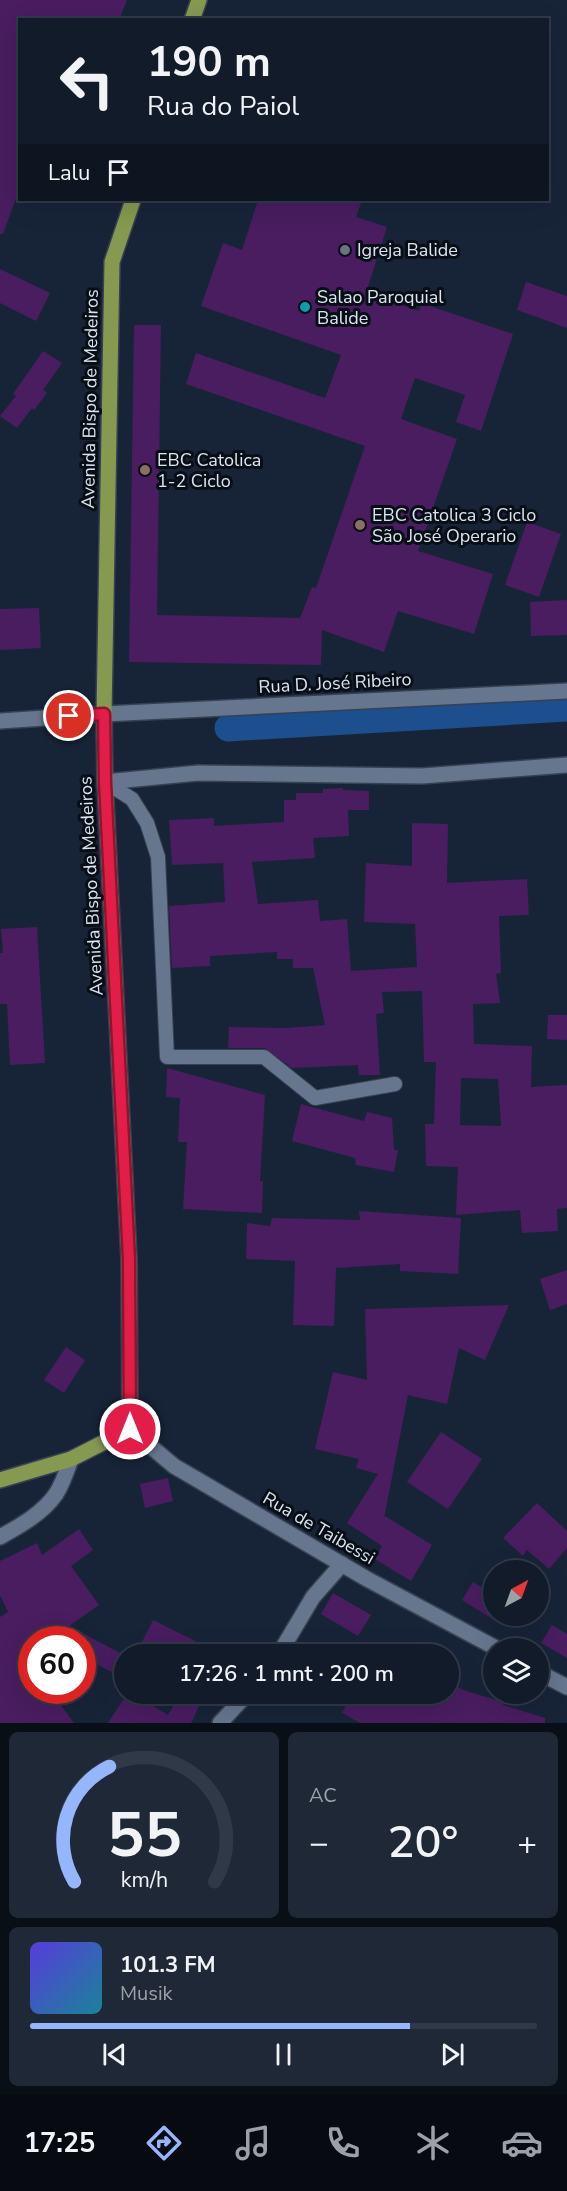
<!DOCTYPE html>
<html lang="id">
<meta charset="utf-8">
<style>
body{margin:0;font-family:"Nunito Sans",sans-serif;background:#1e2836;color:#f1f3f6;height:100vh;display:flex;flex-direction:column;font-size:22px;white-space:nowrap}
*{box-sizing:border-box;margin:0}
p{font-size:20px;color:#9ca1a8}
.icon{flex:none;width:33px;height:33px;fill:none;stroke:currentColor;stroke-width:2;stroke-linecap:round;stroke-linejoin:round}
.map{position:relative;height:1723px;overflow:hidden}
.sheet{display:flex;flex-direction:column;gap:9px;padding:9px;background:#090f17;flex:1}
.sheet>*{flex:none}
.guide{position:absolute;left:18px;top:18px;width:531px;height:183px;border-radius:0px;box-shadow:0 6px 24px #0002,0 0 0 2px #303947;background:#111b2a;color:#f1f3f6;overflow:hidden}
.needle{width:39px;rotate:41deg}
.controls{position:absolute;left:483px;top:1560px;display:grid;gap:12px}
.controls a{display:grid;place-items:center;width:66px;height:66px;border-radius:50%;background:#111b2a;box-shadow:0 6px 24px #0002,0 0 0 2px #303947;font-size:30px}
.speed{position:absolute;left:18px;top:1626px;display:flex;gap:12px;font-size:30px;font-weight:700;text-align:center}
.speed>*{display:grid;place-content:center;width:78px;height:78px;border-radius:50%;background:#111b2a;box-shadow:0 6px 24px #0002,0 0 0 2px #303947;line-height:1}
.speed .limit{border:9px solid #d22;background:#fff;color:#111}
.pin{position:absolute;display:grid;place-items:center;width:51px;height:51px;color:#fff;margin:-26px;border:3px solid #fff;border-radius:50%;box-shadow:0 2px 6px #0007}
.me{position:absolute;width:66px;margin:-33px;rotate:0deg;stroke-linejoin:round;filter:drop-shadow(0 0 4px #0008)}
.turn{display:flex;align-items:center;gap:21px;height:126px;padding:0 30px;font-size:27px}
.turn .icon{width:78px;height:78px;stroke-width:2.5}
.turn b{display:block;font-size:42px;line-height:51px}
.then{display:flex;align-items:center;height:57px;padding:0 30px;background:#0003;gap:12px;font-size:22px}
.big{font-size:45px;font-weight:600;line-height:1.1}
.sheet .widget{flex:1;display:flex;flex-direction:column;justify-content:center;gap:9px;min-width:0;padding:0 21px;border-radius:9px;background:#1e2836}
.sheet .dial{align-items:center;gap:0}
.dial svg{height:156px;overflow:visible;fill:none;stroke:#303947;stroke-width:7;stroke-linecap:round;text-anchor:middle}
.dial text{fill:#f1f3f6;stroke:none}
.song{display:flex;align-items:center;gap:18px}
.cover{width:72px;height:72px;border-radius:9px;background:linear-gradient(135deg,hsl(250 70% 55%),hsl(190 70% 35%))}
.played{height:6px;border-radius:3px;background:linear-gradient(90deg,#95b6fd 75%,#303947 75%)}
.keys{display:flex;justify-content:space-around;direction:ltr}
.heat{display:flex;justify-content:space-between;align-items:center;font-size:33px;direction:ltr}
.sheet .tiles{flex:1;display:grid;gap:9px;grid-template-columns:1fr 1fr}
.widget:last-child{grid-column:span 2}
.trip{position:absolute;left:114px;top:1644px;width:345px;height:60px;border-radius:30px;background:#111b2a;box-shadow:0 6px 24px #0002,0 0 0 2px #303947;font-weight:600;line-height:60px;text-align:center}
.tab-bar{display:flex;height:96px;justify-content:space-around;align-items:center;background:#070b11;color:#9ca1a8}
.tab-bar .icon{width:42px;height:42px}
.tab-bar .selected{color:#95b6fd}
.tab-bar b{font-size:27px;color:#f1f3f6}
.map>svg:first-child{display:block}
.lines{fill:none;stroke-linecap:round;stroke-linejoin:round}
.canal{stroke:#1d4e8d;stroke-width:27}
.building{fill:#491d60;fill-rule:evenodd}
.lane-casing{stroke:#374151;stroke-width:16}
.street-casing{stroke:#374151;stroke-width:18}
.secondary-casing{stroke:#374151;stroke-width:18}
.primary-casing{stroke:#374151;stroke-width:18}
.lane{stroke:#65768e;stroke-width:14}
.street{stroke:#65768e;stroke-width:15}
.secondary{stroke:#65768e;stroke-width:15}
.primary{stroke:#859950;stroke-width:15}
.route-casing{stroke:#92132f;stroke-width:15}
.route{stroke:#e11d48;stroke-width:10}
.worship-dot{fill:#6b7280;stroke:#080e16;stroke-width:2}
.culture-dot{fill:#0f9aa8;stroke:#080e16;stroke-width:2}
.education-dot{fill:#8d6e63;stroke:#080e16;stroke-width:2}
.labels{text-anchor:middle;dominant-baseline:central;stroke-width:6;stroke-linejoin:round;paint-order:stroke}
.poi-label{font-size:18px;fill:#dae4f1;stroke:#080e16;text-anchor:start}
.street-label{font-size:18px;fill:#dae4f1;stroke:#080e16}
</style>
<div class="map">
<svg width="567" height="1723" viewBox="0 0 567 1723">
<rect width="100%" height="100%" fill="#172438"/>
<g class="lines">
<path class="canal" d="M228 728 567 708"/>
</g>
<g class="building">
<path d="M0 0H127L119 20H20V187L3 234H0Z"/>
<path d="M258 200H362L356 217 387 227 366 293 419 311 421 303 513 334 481 431 456 422 465 395 415 378 401 419 457 439 418 551 493 574 474 634 398 611 384 652 322 630 321 665 129 662 134 325H161L157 615 300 618 312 587 316 588 365 446 186 384 196 353 325 398 341 355 201 306 223 243 242 250Z"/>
<path d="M0 269 50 293 36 321 0 303Z"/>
<path d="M526 282 567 296V328L517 310Z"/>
<path d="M43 351 62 363 43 390 47 393 34 410 32 408 17 428 0 416 16 396 13 394Z"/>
<path d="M527 522 561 534 539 597 505 585Z"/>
<path d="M567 600V635L531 636 530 602Z"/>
<path d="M39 608 41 648 0 650V609Z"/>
<path d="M343 788V790L369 791V810H348L349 836 313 838 315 858 252 862 258 904 318 900 320 921 347 919 351 971 417 967 415 924 364 922 366 863 412 866V823L448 824 447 883 527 879 529 915 499 916 501 973 496 974 500 1003 473 1004 474 1044 532 1046 531 1087 567 1085V1208L557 1209 558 1231 522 1233 520 1210 456 1215 458 1167 426 1166 425 1124H434L436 1062H424L422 991 382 992 384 1013 376 1014 380 1075H359L358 1065 292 1068 265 1048H228L229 1027 288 1028 325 1025 313 968H293V959H277V952L210 956V966L172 968 169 906 225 902 223 863 172 865 169 820 214 818V826L284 822V800H296V793H323V789ZM461 1078 498 1079 501 1126 460 1125Z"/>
<path d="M37 927 45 1063 10 1065 7 1004H0V953H3L1 929Z"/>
<path d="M548 1015H567V1040L547 1039Z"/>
<path d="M167 1068 265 1095 260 1181H263L262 1213 183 1209 187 1142H178L180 1098 166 1097Z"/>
<path d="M301 1104 364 1121 367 1112 392 1118 394 1150H398L394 1172 356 1165 355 1158 292 1141Z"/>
<path d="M359 1211 461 1218 458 1274 400 1271V1264L336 1268 334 1326 293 1325 295 1261 246 1259 247 1223 270 1226 272 1218 360 1220Z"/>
<path d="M567 1270V1304L550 1310 540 1279Z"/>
<path d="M509 1305 485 1360 459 1348 447 1404 408 1395 384 1518 385 1516 432 1545 411 1581 375 1559 382 1546 347 1523 378 1474 356 1468 359 1459 315 1449 333 1372 367 1380 365 1309Z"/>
<path d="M66 1347 85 1360 64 1393 44 1380Z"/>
<path d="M441 1432 482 1459 448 1509 407 1482Z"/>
<path d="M168 1478 173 1501 145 1508 140 1484Z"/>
<path d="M537 1503 567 1531V1548L549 1569 527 1550 523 1556 503 1538Z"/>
<path d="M79 1529 93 1550 71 1566 99 1605 69 1626 124 1655V1678L96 1664 82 1673V1640H32V1690H50L74 1723H0V1617L8 1612 0 1595V1561L37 1543 42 1555Z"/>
<path d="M473 1582 494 1595V1620L462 1600Z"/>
<path d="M333 1593 371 1615 358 1636 321 1614Z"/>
<path d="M153 1620 221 1654H136Z"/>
<path d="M552 1625 567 1634V1658L541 1643Z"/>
<path d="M456 1686 466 1691 504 1702 503 1705 545 1718V1723H360L342 1713 352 1694H454Z"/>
<path d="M127 1694H134L168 1715 180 1694H205L191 1723H108Z"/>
</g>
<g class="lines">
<g class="lane-casing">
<path id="lane" d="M105 782 132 799 147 823 158 857 167 1057H264L315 1098 395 1084"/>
</g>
<g class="street-casing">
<g id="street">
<path d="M0 721 104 714"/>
<path d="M105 782 198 773 422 776 567 765"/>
<path d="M0 1537C20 1526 43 1513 56 1494 63 1483 67 1470 71 1459"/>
<path d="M279 1654 313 1597 342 1564"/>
<path d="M220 1723 247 1694"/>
</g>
</g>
<g class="secondary-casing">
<g id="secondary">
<path d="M104 714 567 691"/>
<path d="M130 1429 174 1466 367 1579 496 1648"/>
<path d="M538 1672 567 1687"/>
</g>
</g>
<g class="primary-casing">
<g id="primary">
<path d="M192 20 199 0"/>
<path d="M0 1480 71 1459 130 1429 129 1259 105 782 104 714 112 262 133 200"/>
</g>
</g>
<use href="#lane" class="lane"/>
<use href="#street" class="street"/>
<use href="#secondary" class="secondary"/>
<use href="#primary" class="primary"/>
</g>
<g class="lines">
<g class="route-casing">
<path id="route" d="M69 716 104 714 105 782 129 1259 130 1429"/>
</g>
<use href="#route" class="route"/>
</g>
<circle class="worship-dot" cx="345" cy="250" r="6"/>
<circle class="culture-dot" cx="305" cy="307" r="6"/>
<g class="education-dot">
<circle cx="145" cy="470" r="6"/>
<circle cx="360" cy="525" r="6"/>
</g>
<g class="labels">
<g class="poi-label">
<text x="357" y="250">Igreja Balide</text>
<text x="317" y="297">Salao Paroquial<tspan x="317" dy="21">Balide</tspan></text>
<text x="157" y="460">EBC Catolica<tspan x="157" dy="21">1-2 Ciclo</tspan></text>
<text x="372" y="515">EBC Catolica 3 Ciclo<tspan x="372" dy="21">São José Operario</tspan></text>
</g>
<g class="street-label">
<text transform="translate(90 399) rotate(-89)">Avenida Bispo de Medeiros</text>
<text transform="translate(335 683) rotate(-3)">Rua D. José Ribeiro</text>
<text transform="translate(91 886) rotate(-93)">Avenida Bispo de Medeiros</text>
<text transform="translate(319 1528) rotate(30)">Rua de Taibessi</text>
</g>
</g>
</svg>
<div class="controls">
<a><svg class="needle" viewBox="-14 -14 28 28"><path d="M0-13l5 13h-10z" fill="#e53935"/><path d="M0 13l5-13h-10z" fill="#9ca1a8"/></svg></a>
<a><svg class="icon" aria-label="layers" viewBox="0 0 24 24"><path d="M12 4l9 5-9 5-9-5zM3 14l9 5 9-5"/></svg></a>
</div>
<div class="speed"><div class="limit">60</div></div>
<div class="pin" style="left:69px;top:716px;background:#d93025"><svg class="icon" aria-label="arrive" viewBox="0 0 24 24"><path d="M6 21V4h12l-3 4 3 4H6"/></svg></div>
<svg class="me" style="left:130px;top:1429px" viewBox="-20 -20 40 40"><circle r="17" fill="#e11d48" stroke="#fff" stroke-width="3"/><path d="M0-11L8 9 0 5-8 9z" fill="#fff"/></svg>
<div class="trip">17:26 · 1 mnt · 200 m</div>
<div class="guide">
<div class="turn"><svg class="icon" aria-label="left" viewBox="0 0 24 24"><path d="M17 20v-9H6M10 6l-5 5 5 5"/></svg><div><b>190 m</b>Rua do Paiol</div></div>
<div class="then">Lalu<svg class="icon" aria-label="arrive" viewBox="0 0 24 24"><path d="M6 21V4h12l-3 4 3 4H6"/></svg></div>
</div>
</div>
<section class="sheet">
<div class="tiles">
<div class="widget dial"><svg viewBox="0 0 100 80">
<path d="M14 69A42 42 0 1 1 86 69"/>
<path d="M14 69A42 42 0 0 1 32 10" stroke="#95b6fd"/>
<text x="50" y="56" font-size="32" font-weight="700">55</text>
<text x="50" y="72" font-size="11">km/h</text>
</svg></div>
<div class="widget"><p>AC</p>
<div class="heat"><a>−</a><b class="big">20°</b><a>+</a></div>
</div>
<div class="widget">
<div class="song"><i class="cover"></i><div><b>101.3 FM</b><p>Musik</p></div></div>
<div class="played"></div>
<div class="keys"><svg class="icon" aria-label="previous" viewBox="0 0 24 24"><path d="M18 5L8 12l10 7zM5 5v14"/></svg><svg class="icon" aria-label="pause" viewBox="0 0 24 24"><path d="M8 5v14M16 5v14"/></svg><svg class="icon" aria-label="next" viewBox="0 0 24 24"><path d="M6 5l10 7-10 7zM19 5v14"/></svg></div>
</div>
</div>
</section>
<nav class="tab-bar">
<b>17:25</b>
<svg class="icon selected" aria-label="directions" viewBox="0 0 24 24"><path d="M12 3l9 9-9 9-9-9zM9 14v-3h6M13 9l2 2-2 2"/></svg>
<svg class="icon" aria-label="music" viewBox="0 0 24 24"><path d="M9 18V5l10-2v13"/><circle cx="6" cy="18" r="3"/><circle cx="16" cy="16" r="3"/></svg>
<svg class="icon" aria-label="phone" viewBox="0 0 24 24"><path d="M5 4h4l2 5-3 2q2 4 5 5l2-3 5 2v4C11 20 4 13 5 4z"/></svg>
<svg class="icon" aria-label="climate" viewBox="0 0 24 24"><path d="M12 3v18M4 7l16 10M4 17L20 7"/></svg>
<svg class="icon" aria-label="car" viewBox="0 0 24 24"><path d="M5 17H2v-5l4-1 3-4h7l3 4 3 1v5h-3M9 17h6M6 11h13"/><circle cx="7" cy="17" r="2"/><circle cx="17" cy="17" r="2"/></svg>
</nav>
